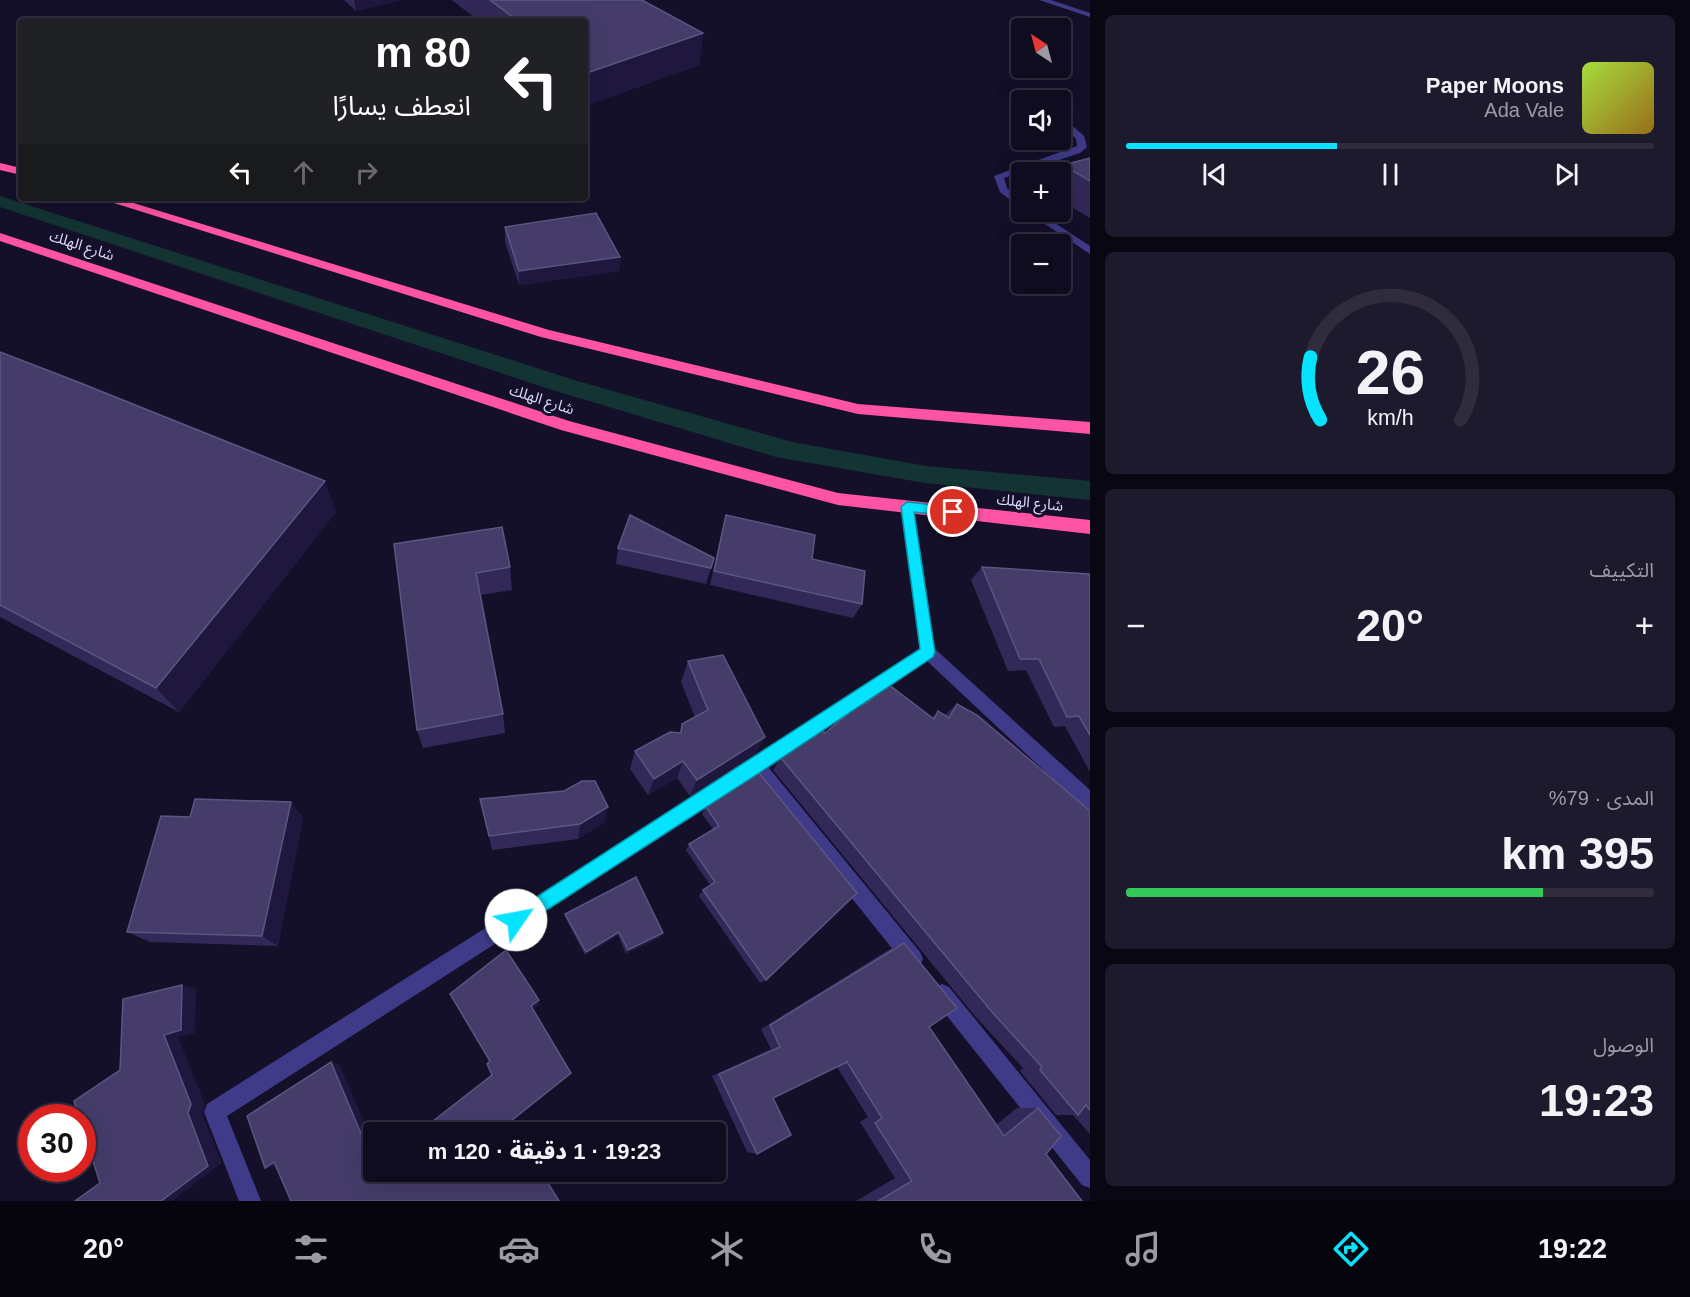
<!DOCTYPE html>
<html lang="ar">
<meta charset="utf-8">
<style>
body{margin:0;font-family:Arial,"Noto Sans Arabic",sans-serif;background:#1e1a2d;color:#f1f3f6;direction:rtl;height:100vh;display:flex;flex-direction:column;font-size:22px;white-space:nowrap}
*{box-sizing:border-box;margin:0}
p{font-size:20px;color:#9c9ba5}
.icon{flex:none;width:33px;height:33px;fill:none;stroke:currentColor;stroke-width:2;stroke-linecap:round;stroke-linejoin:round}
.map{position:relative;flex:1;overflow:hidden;direction:ltr}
.sheet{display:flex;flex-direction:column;gap:15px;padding:15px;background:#090712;width:600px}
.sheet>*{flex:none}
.guide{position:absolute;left:18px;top:18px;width:570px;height:183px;border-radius:6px;box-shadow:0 6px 24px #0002,0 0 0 2px #302c3e;direction:rtl;background:#202124;color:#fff;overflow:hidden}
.needle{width:39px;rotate:324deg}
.tools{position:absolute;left:1011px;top:18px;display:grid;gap:12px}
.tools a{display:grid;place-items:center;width:60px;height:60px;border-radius:6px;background:#100c20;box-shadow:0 6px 24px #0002,0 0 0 2px #302c3e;font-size:30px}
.speed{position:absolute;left:18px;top:1104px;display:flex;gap:12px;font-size:30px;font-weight:700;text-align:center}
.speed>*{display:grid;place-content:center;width:78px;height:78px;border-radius:50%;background:#100c20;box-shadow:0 6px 24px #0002,0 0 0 2px #302c3e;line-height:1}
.speed .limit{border:9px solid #d22;background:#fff;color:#111}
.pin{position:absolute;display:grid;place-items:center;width:51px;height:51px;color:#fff;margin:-26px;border:3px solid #fff;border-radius:50%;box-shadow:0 2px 6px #0007}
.me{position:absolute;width:66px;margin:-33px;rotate:57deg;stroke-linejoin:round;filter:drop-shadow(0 0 4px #0008)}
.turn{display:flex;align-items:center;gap:21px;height:126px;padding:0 18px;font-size:27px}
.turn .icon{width:78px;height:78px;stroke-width:2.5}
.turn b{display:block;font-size:42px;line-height:51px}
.lanes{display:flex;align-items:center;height:57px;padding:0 18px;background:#0003;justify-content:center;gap:30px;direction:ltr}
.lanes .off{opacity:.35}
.big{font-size:45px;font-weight:800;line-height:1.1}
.sheet .widget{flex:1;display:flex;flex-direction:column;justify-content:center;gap:9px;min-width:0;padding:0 21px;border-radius:9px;background:#1e1a2d}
.sheet .dial{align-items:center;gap:0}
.dial svg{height:156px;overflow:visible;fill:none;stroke:#302c3e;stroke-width:7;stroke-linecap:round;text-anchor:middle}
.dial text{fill:#f1f3f6;stroke:none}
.song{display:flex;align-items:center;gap:18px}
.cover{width:72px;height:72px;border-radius:9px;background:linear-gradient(135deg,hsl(80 70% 55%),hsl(40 70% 35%))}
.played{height:6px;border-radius:3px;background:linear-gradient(90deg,#05e3ff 40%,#302c3e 40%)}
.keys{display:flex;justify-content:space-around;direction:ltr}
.heat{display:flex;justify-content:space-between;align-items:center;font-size:33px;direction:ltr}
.charge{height:9px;border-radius:4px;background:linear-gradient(90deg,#34c759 79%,#302c3e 0)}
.trip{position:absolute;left:363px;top:1122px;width:363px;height:60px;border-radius:6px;background:#100c20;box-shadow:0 6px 24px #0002,0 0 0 2px #302c3e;font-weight:800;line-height:60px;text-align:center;direction:rtl}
.tab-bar{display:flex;height:96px;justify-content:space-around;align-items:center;background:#06050d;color:#9c9ba5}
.tab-bar .icon{width:42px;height:42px}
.tab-bar .selected{color:#05e3ff}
.tab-bar b{font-size:27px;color:#f1f3f6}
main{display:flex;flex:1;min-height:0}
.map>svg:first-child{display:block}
.green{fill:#133433}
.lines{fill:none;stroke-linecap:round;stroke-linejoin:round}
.lane{fill:#3f3b89;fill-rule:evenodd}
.street{fill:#3f3b89;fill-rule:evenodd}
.highway{fill:#ff54a4;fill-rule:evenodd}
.wall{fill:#332958}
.shaded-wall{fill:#1f173e}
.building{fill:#453c6a;stroke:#5d5581;stroke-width:1.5}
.route{fill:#05e3ff;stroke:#0394a6;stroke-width:1.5}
.labels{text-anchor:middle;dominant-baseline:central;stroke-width:6;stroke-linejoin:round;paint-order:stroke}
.street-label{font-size:15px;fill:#ded9ff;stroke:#15102a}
</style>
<main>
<section class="sheet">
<div class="widget">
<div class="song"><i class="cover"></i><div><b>Paper Moons</b><p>Ada Vale</p></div></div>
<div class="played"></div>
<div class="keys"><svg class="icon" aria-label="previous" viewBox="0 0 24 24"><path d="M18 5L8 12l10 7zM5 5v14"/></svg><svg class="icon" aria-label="pause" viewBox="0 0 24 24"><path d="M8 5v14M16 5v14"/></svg><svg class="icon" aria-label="next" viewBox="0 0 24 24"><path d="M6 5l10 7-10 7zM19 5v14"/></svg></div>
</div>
<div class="widget dial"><svg viewBox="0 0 100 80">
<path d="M14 69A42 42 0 1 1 86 69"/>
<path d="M14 69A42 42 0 0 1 9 37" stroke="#05e3ff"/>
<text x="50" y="56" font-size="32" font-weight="700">26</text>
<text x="50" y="72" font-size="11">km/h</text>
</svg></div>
<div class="widget"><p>التكييف</p>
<div class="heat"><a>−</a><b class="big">20°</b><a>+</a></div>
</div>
<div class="widget"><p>المدى · 79%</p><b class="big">395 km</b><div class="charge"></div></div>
<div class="widget"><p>الوصول</p><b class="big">19:23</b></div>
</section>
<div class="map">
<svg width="1090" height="1201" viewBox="0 0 1090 1201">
<rect width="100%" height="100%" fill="#15102a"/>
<path class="green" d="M0 196 574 380 792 442 926 466 1090 481V500L925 483 776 457 549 389 0 207Z"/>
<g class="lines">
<g class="lane">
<path d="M1060 115 1084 136 1087 147 1080 153 1004 178 1007 188 1022 200V207L1018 206 1000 192 994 176 1077 146 1076 139 1060 123Z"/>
<path d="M1027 212H1038L1090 246V254Z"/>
</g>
<g class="street">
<path d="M1039 0H1051L1090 13V17Z"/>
<path d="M907 502 914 507 935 649 1090 790V811L1084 808 927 661 769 768 920 952 923 959 920 966 913 969 906 966 755 777 227 1116 261 1201H239L204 1112 207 1104 751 760 920 649 900 507Z"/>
<path d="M942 984 949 987 1090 1160V1188L1082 1185 935 1001 932 994 935 987Z"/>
</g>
<g class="highway">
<path d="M0 163 21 168V175L0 170Z"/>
<path d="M98 198H117L549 330 858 404 1090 422V434L858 414 541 337Z"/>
<path d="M0 233 569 421 838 493 1090 520V534L838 505 561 430 0 241Z"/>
</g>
</g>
<g class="wall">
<path d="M344 0H402L356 11Z"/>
<path d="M452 0H642L703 33 699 65 585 106V21H479Z"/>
<path d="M1090 158V218L1060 200V172H1059L1063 165Z"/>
<path d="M505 227 620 257 619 271 519 285 505 242Z"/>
<path d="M0 352 336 512 179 712 0 617Z"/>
<path d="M726 515 812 559 862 604 853 618 710 585 722 530Z"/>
<path d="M394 544 510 567 512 590 481 595 503 714 505 733 423 748 417 730Z"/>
<path d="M618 548 714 558 706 584 616 564Z"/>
<path d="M982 567 1090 577V772L1065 726 1054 727 1026 670 1008 671 971 580Z"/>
<path d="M688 661 765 737 755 755 690 796 677 778 648 795 630 769 635 751 679 733 682 724 695 717 681 682Z"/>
<path d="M866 704 932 718 938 711 945 715 957 704 1090 811V1134L1073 1115H1056L1020 1071 1023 1068 975 1016 773 770 781 758 825 733Z"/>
<path d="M759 773 766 980 760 983 699 896 703 890 710 885 686 850 689 844 713 829 702 814 706 807Z"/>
<path d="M480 799 605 822 578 839 492 850Z"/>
<path d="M190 817H303L278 946 150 942 127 932Z"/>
<path d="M565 914 661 937 626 954 618 935 585 955 565 917Z"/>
<path d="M904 943 929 1027 996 1125 1017 1108H1038L1046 1154 1082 1201H856L895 1178 860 1122 868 1117 837 1067 773 1098 757 1154 747 1152 712 1076 771 1049 761 1029 890 949Z"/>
</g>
<g class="shaded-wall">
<path d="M354 0H402L356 11Z"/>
<path d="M703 33 699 65 585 106 587 73Z"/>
<path d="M620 257 619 271 519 285V271Z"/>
<path d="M325 481 336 512 179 712 156 688Z"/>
<path d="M765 737 755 755 690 796 697 780Z"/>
<path d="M683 761 677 778 648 795 654 779Z"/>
<path d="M291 802 303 817 278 946 262 936Z"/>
<path d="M608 807 605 822 578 839 580 824Z"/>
<path d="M619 932 618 935 585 955 586 952Z"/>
<path d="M663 933 661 937 626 954 628 950Z"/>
<path d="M182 985 196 989 195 1033 178 1037 205 1104 202 1113 222 1163 172 1201H161L188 1113 164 1035Z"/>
<path d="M539 1000 540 1004 532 1010 531 1006Z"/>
<path d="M331 1062 339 1064 374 1145V1154L370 1155Z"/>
<path d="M511 1121H512L519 1132H518Z"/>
<path d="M274 1162 276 1166 265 1168Z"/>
<path d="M541 1172H543L561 1201H559Z"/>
</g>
<g class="building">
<path d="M490 0H642L703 33 587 73 585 72V21H518Z"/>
<path d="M1090 158V181L1063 165Z"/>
<path d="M596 213 620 257 519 271 505 227Z"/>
<path d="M0 352 78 382 325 481 156 688 0 605Z"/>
<path d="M630 515 714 558 711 568 618 548Z"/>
<path d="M726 515 815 535 812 559 865 571 862 604 714 571Z"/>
<path d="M502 527 510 567 476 573 503 714 417 730 394 544Z"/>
<path d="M982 567 1089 574 1090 577V735L1079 716 1067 717 1039 659H1020Z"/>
<path d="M723 655 765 737 697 780 683 761 654 779 635 751 670 732 681 733 682 724 708 710 688 661Z"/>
<path d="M888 684 934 719 938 711 949 718 957 704 977 715 1090 811V1110L1086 1105 1078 1115 1040 1070 1042 1067 992 1012 781 758 821 729 825 733 863 701 866 704Z"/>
<path d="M759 773 857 893 766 980 703 890 715 882 689 844 719 826 706 807Z"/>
<path d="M582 781H595L608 807 580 824 489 836 480 799 564 791Z"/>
<path d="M195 799 291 802 262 936 127 932 161 816 190 817Z"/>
<path d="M636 877 663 933 628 950 619 932 586 952 565 914Z"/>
<path d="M904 943 957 1008 929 1027 1004 1136 1038 1108 1061 1136 1046 1154 1082 1201H878L912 1181 875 1123 882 1118 847 1062 773 1098 791 1135 757 1154 719 1074 780 1047 770 1025Z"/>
<path d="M506 950 539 1000 531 1006 571 1073 511 1121 518 1132H419L492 1075 487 1064 490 1061 450 994Z"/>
<path d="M182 985 181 1030 164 1035 191 1104 188 1113 208 1166 161 1201H75L100 1183 82 1127V1118H79L74 1101 120 1070 123 999Z"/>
<path d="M331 1062 370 1155 374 1152V1172H541L559 1201H291L274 1162 265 1168 247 1116Z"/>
</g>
<path class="route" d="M907 502 953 507 959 512 953 516 914 512 935 652 933 657 762 771 522 926 516 928 510 926 507 920 510 914 920 649 901 507Z"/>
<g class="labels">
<g class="street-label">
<text transform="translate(82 245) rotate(18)">شارع الهلك</text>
<text transform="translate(542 399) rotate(18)">شارع الهلك</text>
<text transform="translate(1030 502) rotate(6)">شارع الهلك</text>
</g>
</g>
</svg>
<div class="tools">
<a><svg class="needle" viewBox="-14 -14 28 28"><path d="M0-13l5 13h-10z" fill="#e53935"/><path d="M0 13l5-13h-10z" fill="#9c9ba5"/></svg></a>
<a><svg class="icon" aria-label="sound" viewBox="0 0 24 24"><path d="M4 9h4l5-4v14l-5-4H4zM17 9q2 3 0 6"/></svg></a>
<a>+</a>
<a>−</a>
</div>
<div class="speed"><div class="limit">30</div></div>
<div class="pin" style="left:953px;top:512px;background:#d93025"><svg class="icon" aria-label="arrive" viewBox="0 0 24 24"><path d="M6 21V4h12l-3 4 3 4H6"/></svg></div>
<svg class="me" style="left:516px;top:920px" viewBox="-20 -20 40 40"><circle r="19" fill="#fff"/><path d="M0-13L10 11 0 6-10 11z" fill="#05e3ff"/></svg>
<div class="trip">19:23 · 1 دقيقة · 120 m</div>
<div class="guide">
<div class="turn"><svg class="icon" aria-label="left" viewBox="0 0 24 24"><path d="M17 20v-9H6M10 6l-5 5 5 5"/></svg><div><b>80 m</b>انعطف يسارًا</div></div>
<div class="lanes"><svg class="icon" aria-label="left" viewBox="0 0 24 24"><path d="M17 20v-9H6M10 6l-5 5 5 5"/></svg><svg class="icon off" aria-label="ahead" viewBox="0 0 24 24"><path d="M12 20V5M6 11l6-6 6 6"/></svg><svg class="icon off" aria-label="right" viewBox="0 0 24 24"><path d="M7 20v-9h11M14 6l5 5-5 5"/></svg></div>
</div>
</div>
</main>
<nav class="tab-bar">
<b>19:22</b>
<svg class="icon selected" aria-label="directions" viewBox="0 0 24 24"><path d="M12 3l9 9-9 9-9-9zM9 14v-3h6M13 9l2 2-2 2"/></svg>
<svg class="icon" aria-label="music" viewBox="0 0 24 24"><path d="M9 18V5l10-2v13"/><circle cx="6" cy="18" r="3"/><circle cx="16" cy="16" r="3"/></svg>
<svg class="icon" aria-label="phone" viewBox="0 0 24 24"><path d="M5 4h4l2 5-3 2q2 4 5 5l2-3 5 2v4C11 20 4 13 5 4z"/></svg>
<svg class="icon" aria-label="climate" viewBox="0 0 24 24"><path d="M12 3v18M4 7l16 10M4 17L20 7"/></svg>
<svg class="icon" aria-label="car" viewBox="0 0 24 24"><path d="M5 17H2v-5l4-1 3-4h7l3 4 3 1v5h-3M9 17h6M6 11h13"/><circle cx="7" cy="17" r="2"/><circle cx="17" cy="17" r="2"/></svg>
<svg class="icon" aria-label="filters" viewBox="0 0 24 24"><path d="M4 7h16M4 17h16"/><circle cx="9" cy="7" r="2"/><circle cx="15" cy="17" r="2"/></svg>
<b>20°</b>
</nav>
